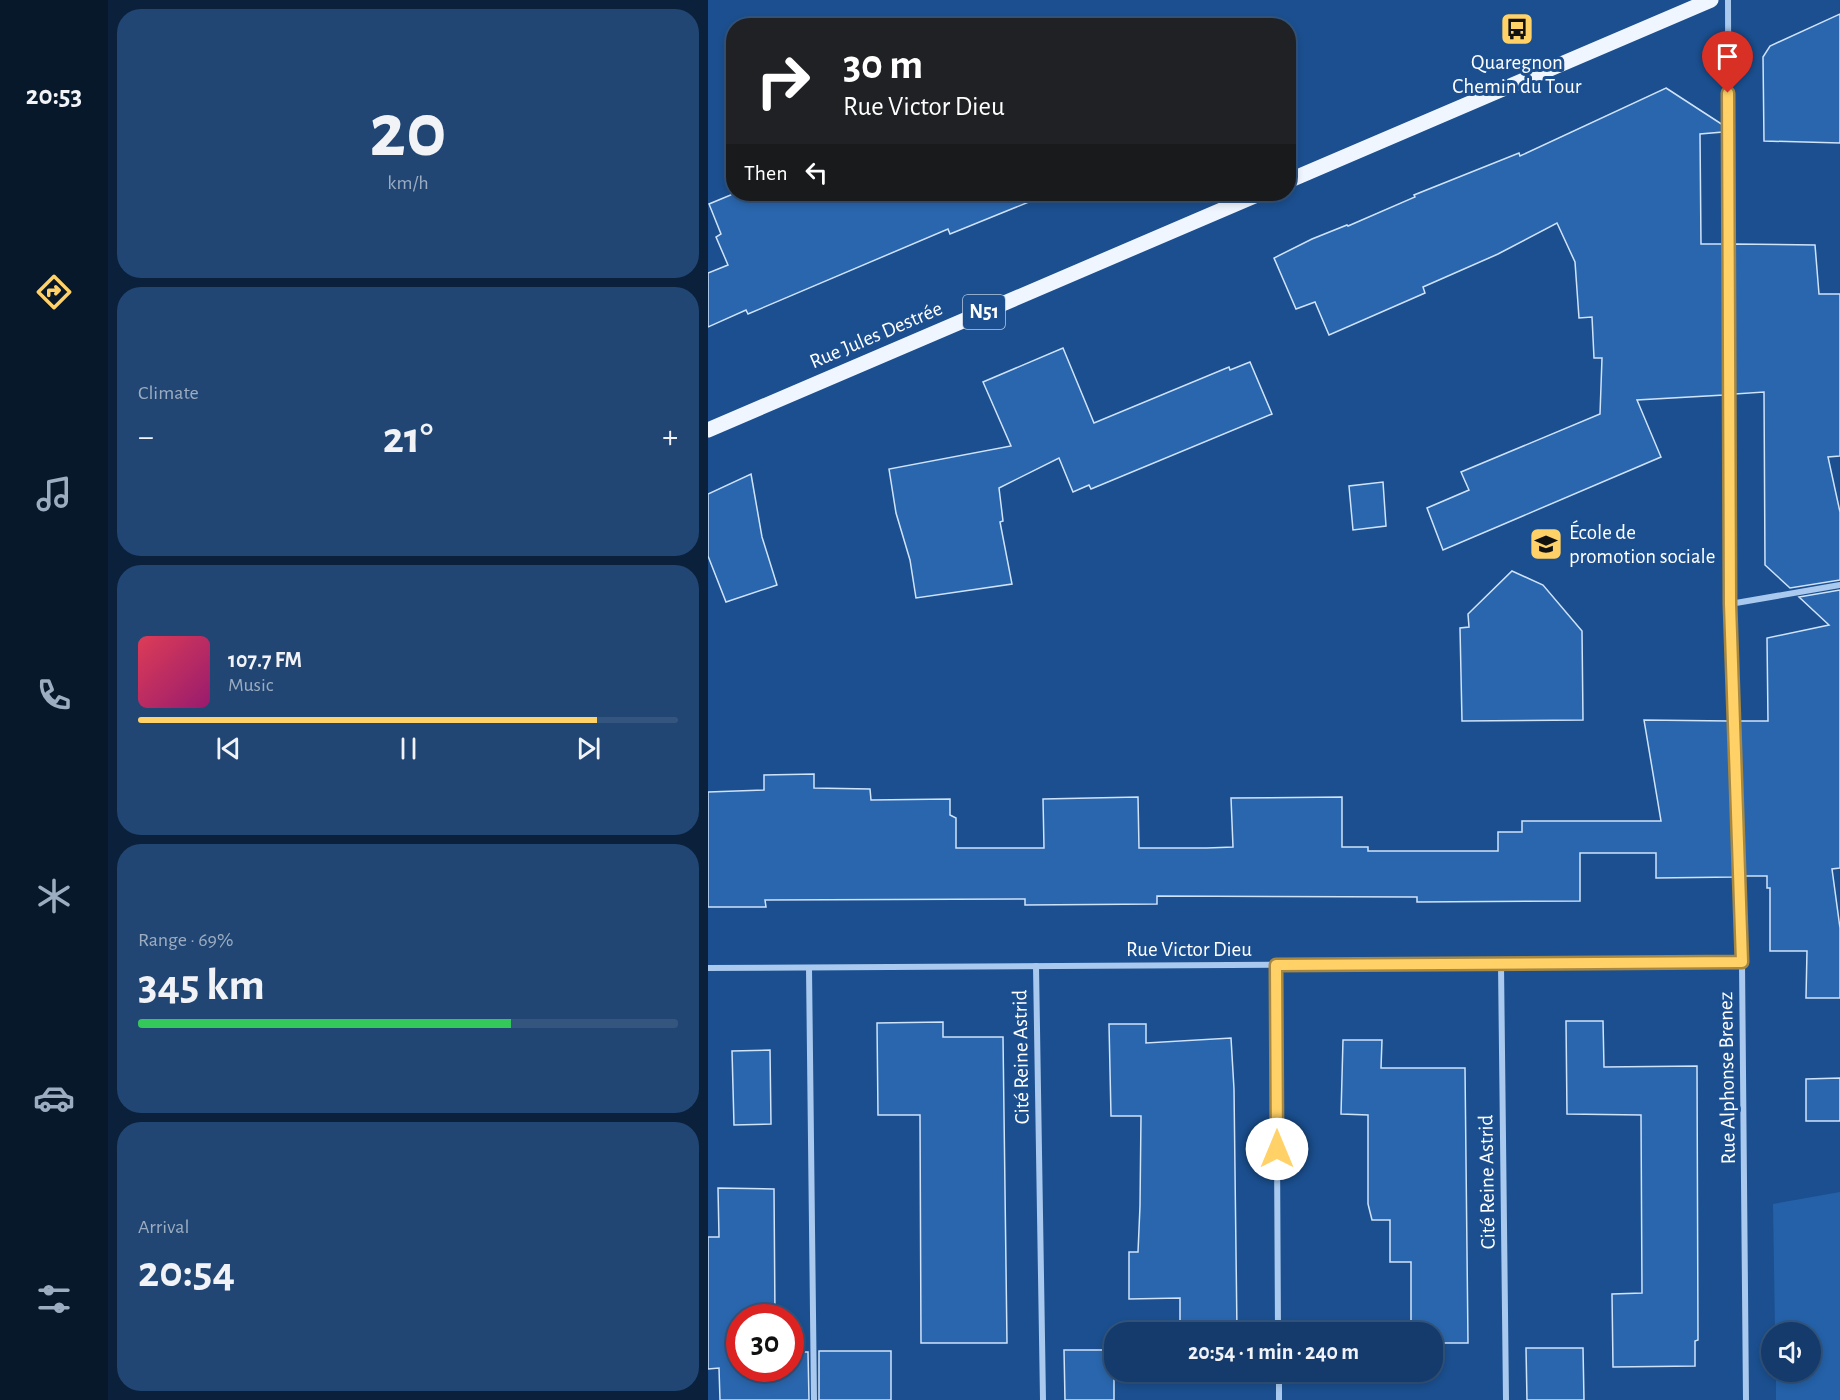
<!DOCTYPE html>
<meta charset="utf-8">
<style>
body{margin:0;font-family:"Alegreya Sans",sans-serif;background:#214673;color:#f1f3f6;height:100vh;display:flex;flex-direction:column;font-size:22px;white-space:nowrap}
*{box-sizing:border-box;margin:0}
p{font-size:20px;color:#9dadc1}
.icon{flex:none;width:33px;height:33px;fill:none;stroke:currentColor;stroke-width:2;stroke-linecap:round;stroke-linejoin:round}
.map{position:relative;flex:1;overflow:hidden}
.panel{display:flex;flex-direction:column;gap:9px;padding:9px;background:#0b203b;width:600px}
.panel>*{flex:none}
.top-card{position:absolute;left:18px;top:18px;width:570px;height:183px;border-radius:24px;box-shadow:0 3px 9px #0003,0 0 0 2px #33557e;background:#202124;color:#fff;overflow:hidden}
.tools{position:absolute;left:1053px;top:1322px;display:grid;gap:12px}
.tools a{display:grid;place-items:center;width:60px;height:60px;border-radius:50%;background:#143b6b;box-shadow:0 3px 9px #0003,0 0 0 2px #33557e;font-size:30px}
.speed{position:absolute;left:18px;top:1304px;display:flex;gap:12px;font-size:30px;font-weight:700;text-align:center}
.speed>*{display:grid;place-content:center;width:78px;height:78px;border-radius:50%;background:#143b6b;box-shadow:0 3px 9px #0003,0 0 0 2px #33557e;line-height:1}
.speed .limit{border:9px solid #d22;background:#fff;color:#111}
.pin{position:absolute;display:grid;place-items:center;width:51px;height:51px;color:#fff;margin:-62px -26px;border-radius:50% 50% 50% 0;rotate:-45deg;box-shadow:0 0 6px #0007}
.pin .icon{rotate:45deg}
.me{position:absolute;width:66px;margin:-33px;rotate:0deg;stroke-linejoin:round;filter:drop-shadow(0 0 4px #0008)}
.turn{display:flex;align-items:center;gap:21px;height:126px;padding:0 18px;font-size:27px}
.turn .icon{width:78px;height:78px;stroke-width:2.5}
.turn b{display:block;font-size:42px;line-height:51px}
.then{display:flex;align-items:center;height:57px;padding:0 18px;background:#0003;gap:12px;font-size:22px}
.big{font-size:45px;font-weight:600;line-height:1.1}
.panel .card{flex:1;display:flex;flex-direction:column;justify-content:center;gap:9px;min-width:0;padding:0 21px;border-radius:24px;background:#214673}
.panel .dial{align-items:center;gap:0}
.dial b{font-size:78px;line-height:1}
.song{display:flex;align-items:center;gap:18px}
.cover{width:72px;height:72px;border-radius:9px;background:linear-gradient(135deg,hsl(350 70% 55%),hsl(320 70% 35%))}
.played{height:6px;border-radius:3px;background:linear-gradient(90deg,#ffd166 85%,#33557e 85%)}
.keys{display:flex;justify-content:space-around;direction:ltr}
.heat{display:flex;justify-content:space-between;align-items:center;font-size:33px;direction:ltr}
.charge{height:9px;border-radius:4px;background:linear-gradient(90deg,#34c759 69%,#33557e 0)}
.trip{position:absolute;left:396px;top:1322px;width:339px;height:60px;border-radius:24px;background:#143b6b;box-shadow:0 3px 9px #0003,0 0 0 2px #33557e;font-weight:600;line-height:60px;text-align:center}
main{display:flex;flex:1;min-height:0}
.tab-bar{display:flex;flex-direction:column;width:108px;justify-content:space-around;align-items:center;background:#08182b;color:#9dadc1}
.tab-bar .icon{width:42px;height:42px}
.tab-bar .current{color:#ffd166}
.tab-bar b{font-size:27px;color:#f1f3f6}
.map>svg:first-child{display:block}
.green{fill:#2461a8}
.building{fill:#2a66ad;stroke:#cfe3fa;stroke-width:1.5}
.lines{fill:none;stroke-linecap:round;stroke-linejoin:round}
.street{stroke:#a9c9ee;stroke-width:6}
.primary{stroke:#f0f6ff;stroke-width:15}
.route-casing{stroke:#a68842;stroke-width:15}
.route{stroke:#ffd166;stroke-width:10}
.labels{text-anchor:middle;dominant-baseline:central;stroke-width:6;stroke-linejoin:round;paint-order:stroke}
.shield{fill:#1b4f8f;stroke:#bbcadd;stroke-width:1.5}
.shield-label{font-size:20px;font-weight:bold;fill:#fff}
.poi-label{font-size:21px;fill:#fff;stroke:#1b4f8f}
.street-label{font-size:21px;fill:#fff;stroke:#1b4f8f}
</style>
<main>
<nav class="tab-bar">
<b>20:53</b>
<svg class="icon current" aria-label="directions" viewBox="0 0 24 24"><path d="M12 3l9 9-9 9-9-9zM9 14v-3h6M13 9l2 2-2 2"/></svg>
<svg class="icon" aria-label="music" viewBox="0 0 24 24"><path d="M9 18V5l10-2v13"/><circle cx="6" cy="18" r="3"/><circle cx="16" cy="16" r="3"/></svg>
<svg class="icon" aria-label="phone" viewBox="0 0 24 24"><path d="M5 4h4l2 5-3 2q2 4 5 5l2-3 5 2v4C11 20 4 13 5 4z"/></svg>
<svg class="icon" aria-label="climate" viewBox="0 0 24 24"><path d="M12 3v18M4 7l16 10M4 17L20 7"/></svg>
<svg class="icon" aria-label="car" viewBox="0 0 24 24"><path d="M5 17H2v-5l4-1 3-4h7l3 4 3 1v5h-3M9 17h6M6 11h13"/><circle cx="7" cy="17" r="2"/><circle cx="17" cy="17" r="2"/></svg>
<svg class="icon" aria-label="filters" viewBox="0 0 24 24"><path d="M4 7h16M4 17h16"/><circle cx="9" cy="7" r="2"/><circle cx="15" cy="17" r="2"/></svg>
</nav>
<section class="panel">
<div class="card dial"><b>20</b><p>km/h</p></div>
<div class="card"><p>Climate</p>
<div class="heat"><a>−</a><b class="big">21°</b><a>+</a></div>
</div>
<div class="card">
<div class="song"><i class="cover"></i><div><b>107.7 FM</b><p>Music</p></div></div>
<div class="played"></div>
<div class="keys"><svg class="icon" aria-label="previous" viewBox="0 0 24 24"><path d="M18 5L8 12l10 7zM5 5v14"/></svg><svg class="icon" aria-label="pause" viewBox="0 0 24 24"><path d="M8 5v14M16 5v14"/></svg><svg class="icon" aria-label="next" viewBox="0 0 24 24"><path d="M6 5l10 7-10 7zM19 5v14"/></svg></div>
</div>
<div class="card"><p>Range · 69%</p><b class="big">345 km</b><div class="charge"></div></div>
<div class="card"><p>Arrival</p><b class="big">20:54</b></div>
</section>
<div class="map">
<svg width="1132" height="1400" viewBox="0 0 1132 1400">
<rect width="100%" height="100%" fill="#1b4f8f"/>
<path class="green" d="M1132 1192V1400H1068V1371H1102V1332H1067L1065 1204Z"/>
<g class="building">
<path d="M1132 14V143L1056 141 1055 57 1062 46Z"/>
<path d="M958 88 1015 125V132L992 134 993 244H1016V395L929 400 953 457 735 550 719 508 761 490 753 472 892 414 894 358H886L884 317 871 318 867 262 849 223 790 254 715 287 717 293 621 335 607 302 588 309 566 258 604 239 639 225 640 226 707 197 706 195 811 153 812 156Z"/>
<path d="M25 194H338V195L242 234 240 229 40 314 38 310 0 327V273L20 265 8 237 13 234 1 204Z"/>
<path d="M1026 244 1107 245 1111 294H1132V456L1120 457 1132 512V580L1082 588 1057 565 1056 392 1027 394Z"/>
<path d="M355 348 386 423 521 367 522 370 542 362 564 414 383 489 381 485 365 492 351 458 291 488 295 521 292 522 304 584 208 598 202 560 188 513 181 469 303 446 275 382Z"/>
<path d="M43 474 54 537 69 585 18 602 0 556V494Z"/>
<path d="M675 482 678 526 645 530 641 486Z"/>
<path d="M804 571 835 585 874 631 875 720 754 721 752 628 761 627 760 614Z"/>
<path d="M1132 590V868L1124 869 1132 928V998H1098L1099 951H1062V888H1059V876H1036L1031 721H1060L1059 638 1121 625 1091 597Z"/>
<path d="M936 720 1021 721 1026 877 948 878V853H872V901L709 902V897L449 896V904L317 905V899L57 900 58 907H0V792L56 790V775L106 774V788L162 789 163 800 242 799V815L248 818V848H336L335 799 430 797 431 848H499L525 847 523 798 634 797V847H660V851H790V832H814V821H953Z"/>
<path d="M858 1021H895L896 1067 989 1066 990 1340 987 1341V1366L905 1367 904 1294 934 1293 933 1115 859 1114Z"/>
<path d="M235 1022V1037H295L299 1343H213L212 1115H170L169 1023Z"/>
<path d="M401 1024H438V1043L523 1038 526 1089 529 1332H472V1298L421 1299V1252H430L432 1206 433 1116H403Z"/>
<path d="M635 1040H674L673 1068H757L760 1343H724V1332H703V1262H682V1220H664L660 1204V1115L633 1114Z"/>
<path d="M62 1050 63 1124 26 1125 24 1051Z"/>
<path d="M1132 1078V1121H1098V1079Z"/>
<path d="M10 1188 66 1189 67 1317H32V1368H82V1352H100L101 1400H12L11 1368 0 1369V1237H11Z"/>
<path d="M818 1348H875L876 1400H819Z"/>
<path d="M356 1350H406V1400H357Z"/>
<rect x="111" y="1351" width="72" height="49"/>
</g>
<g class="lines">
<g class="street">
<path d="M1020 0 1022 604 1034 962 1038 1400"/>
<path d="M1022 604 1132 585"/>
<path d="M793 964 798 1400"/>
<path d="M568 965 570 1332"/>
<path d="M328 966 335 1400"/>
<path d="M0 968 1034 962"/>
<path d="M101 968 106 1400"/>
<path d="M571 1371V1400"/>
</g>
<g class="primary">
<path d="M580 181 1003 0"/>
<path d="M0 430 551 194"/>
</g>
</g>
<g class="lines">
<g class="route-casing">
<path id="route" d="M569 1149 568 965 1034 962 1022 604 1020 93"/>
</g>
<use href="#route" class="route"/>
</g>
<defs>
<g id="bus-square" transform="scale(1.725)"><rect x="-9" y="-9" width="18" height="18" rx="4" fill="#ffd166" stroke="#1b4f8f"/><path d="M-5-6H5V4H4V6H2V4H-2V6H-4V4H-5ZM-3.5-4V0h7V-4ZM-3.5 1.2v1.5H-2V1.2ZM2 1.2v1.5H3.5V1.2Z" fill="#111"/></g>
<g id="school-square" transform="scale(1.725)"><rect x="-9" y="-9" width="18" height="18" rx="4" fill="#ffd166" stroke="#1b4f8f"/><path d="M0-5L7-2L0 1L-7-2ZM-4 1L0 2.5L4 1V4Q0 6-4 4Z" fill="#111"/></g>
</defs>
<g fill-rule="evenodd">
<use href="#bus-square" x="809" y="29"/>
<use href="#school-square" x="838" y="544"/>
</g>
<g class="labels">
<rect class="shield" x="255" y="295" width="42" height="34" rx="4.5"/>
<g class="shield-label">
<text x="276" y="312">N51</text>
</g>
<g class="poi-label">
<text x="809" y="62">Quaregnon<tspan x="809" dy="24">Chemin du Tour</tspan></text>
<text x="861" y="532" text-anchor="start">École de<tspan x="861" dy="24">promotion sociale</tspan></text>
</g>
<g class="street-label">
<text transform="translate(168 335) rotate(-23)">Rue Jules Destrée</text>
<text x="481" y="949">Rue Victor Dieu</text>
<text transform="translate(313 1057) rotate(-91)">Cité Reine Astrid</text>
<text transform="translate(1019 1078) rotate(-91)">Rue Alphonse Brenez</text>
<text transform="translate(779 1182) rotate(-91)">Cité Reine Astrid</text>
</g>
</g>
</svg>
<div class="tools">
<a><svg class="icon" aria-label="sound" viewBox="0 0 24 24"><path d="M4 9h4l5-4v14l-5-4H4zM17 9q2 3 0 6"/></svg></a>
</div>
<div class="speed"><div class="limit">30</div></div>
<div class="pin" style="left:1020px;top:93px;background:#d93025"><svg class="icon" aria-label="arrive" viewBox="0 0 24 24"><path d="M6 21V4h12l-3 4 3 4H6"/></svg></div>
<svg class="me" style="left:569px;top:1149px" viewBox="-20 -20 40 40"><circle r="19" fill="#fff"/><path d="M0-13L10 11 0 6-10 11z" fill="#ffd166"/></svg>
<div class="trip">20:54 · 1 min · 240 m</div>
<div class="top-card">
<div class="turn"><svg class="icon" aria-label="right" viewBox="0 0 24 24"><path d="M7 20v-9h11M14 6l5 5-5 5"/></svg><div><b>30 m</b>Rue Victor Dieu</div></div>
<div class="then">Then<svg class="icon" aria-label="left" viewBox="0 0 24 24"><path d="M17 20v-9H6M10 6l-5 5 5 5"/></svg></div>
</div>
</div>
</main>
